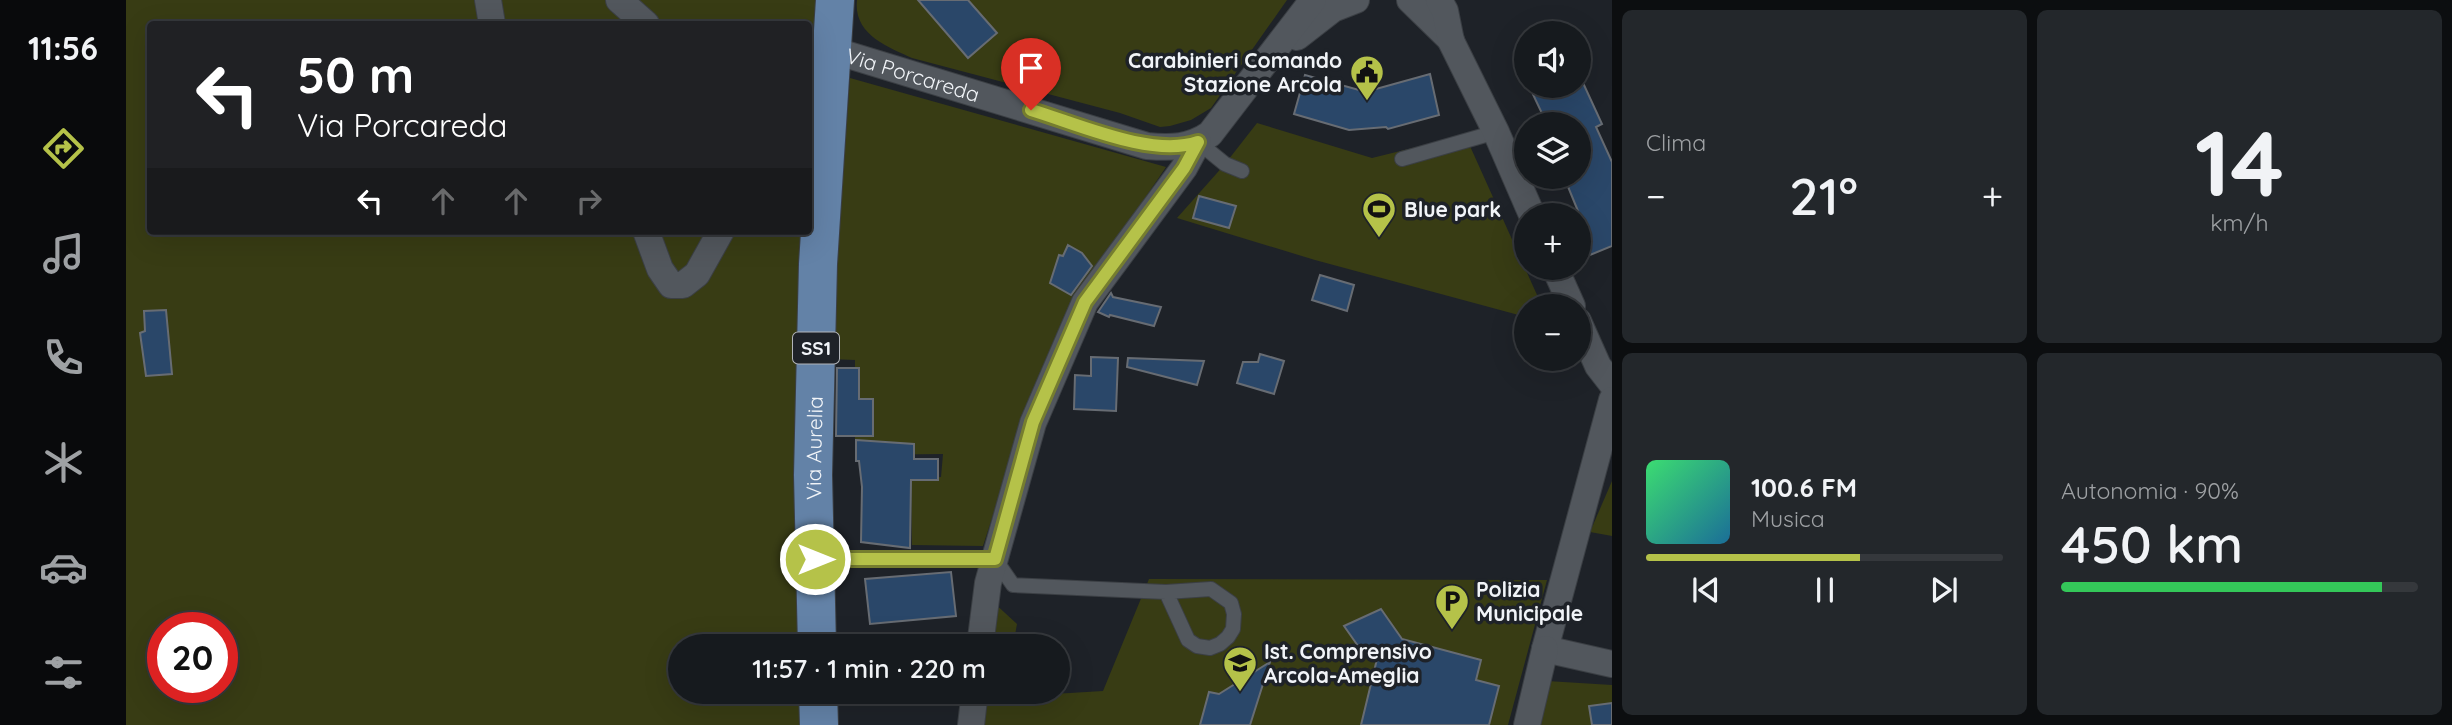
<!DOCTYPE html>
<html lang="it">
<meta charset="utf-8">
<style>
body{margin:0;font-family:Quicksand,sans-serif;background:#23272b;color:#f1f3f6;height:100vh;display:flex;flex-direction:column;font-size:26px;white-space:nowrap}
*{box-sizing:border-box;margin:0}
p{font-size:23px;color:#9ea1a4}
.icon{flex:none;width:38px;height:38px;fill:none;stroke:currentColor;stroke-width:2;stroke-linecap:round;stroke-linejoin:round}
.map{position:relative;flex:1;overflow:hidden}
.side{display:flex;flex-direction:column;gap:10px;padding:10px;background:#0c0e10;width:840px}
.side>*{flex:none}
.hud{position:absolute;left:21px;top:21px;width:665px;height:214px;border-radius:7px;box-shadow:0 7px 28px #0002,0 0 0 2px #35383c;background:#202124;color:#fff;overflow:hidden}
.controls{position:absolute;left:1388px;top:21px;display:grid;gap:14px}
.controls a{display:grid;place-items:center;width:77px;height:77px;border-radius:50%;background:#161a1e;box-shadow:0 7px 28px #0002,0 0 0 2px #35383c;font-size:35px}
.speed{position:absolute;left:21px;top:612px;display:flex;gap:14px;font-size:35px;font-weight:700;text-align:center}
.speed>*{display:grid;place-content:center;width:91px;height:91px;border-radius:50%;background:#161a1e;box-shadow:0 7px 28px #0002,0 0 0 2px #35383c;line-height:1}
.speed .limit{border:10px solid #d22;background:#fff;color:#111}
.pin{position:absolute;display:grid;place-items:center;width:60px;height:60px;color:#fff;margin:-72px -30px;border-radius:50% 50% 50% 0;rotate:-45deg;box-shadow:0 0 7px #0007}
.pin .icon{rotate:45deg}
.me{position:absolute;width:77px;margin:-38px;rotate:90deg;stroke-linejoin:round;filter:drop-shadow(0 0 5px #0008)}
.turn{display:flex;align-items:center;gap:24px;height:147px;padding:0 35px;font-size:32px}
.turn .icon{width:91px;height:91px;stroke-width:2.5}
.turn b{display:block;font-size:49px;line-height:60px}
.lanes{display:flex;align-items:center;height:66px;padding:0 35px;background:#0003;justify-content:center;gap:35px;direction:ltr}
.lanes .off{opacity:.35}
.big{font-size:52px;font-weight:600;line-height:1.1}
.side .tile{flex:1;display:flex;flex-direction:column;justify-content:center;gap:10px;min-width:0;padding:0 24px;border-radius:10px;background:#23272b}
.side .dial{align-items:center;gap:0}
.dial b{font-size:91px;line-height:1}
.song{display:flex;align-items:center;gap:21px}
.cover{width:84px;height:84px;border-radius:10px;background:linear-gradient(135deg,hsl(140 70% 55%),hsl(200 70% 35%))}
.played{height:7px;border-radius:4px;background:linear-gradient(90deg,#b5c249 60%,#35383c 60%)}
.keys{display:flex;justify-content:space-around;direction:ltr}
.heat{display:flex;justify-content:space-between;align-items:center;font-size:38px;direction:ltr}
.charge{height:10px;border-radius:5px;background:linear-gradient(90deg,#34c759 90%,#35383c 0)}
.side .tiles{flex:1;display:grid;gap:10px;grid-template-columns:repeat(2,1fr)}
.trip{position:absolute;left:542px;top:634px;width:402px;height:70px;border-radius:35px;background:#161a1e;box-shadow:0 7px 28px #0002,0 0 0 2px #35383c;font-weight:600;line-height:70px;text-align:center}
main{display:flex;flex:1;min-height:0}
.menu{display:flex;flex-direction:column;width:126px;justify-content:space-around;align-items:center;background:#090a0c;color:#9ea1a4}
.menu .icon{width:49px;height:49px}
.menu .on{color:#b5c249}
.menu b{font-size:32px;color:#f1f3f6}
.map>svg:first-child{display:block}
.green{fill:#383c14;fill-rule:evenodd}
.building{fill:#2a4769;stroke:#676c73;stroke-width:2}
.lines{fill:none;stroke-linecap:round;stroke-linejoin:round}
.lane-casing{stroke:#3b3f44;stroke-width:16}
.street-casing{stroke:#3b3f44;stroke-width:28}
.primary-casing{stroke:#3b3f44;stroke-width:40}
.lane{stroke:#52575d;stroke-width:14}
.street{stroke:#52575d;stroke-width:26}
.primary{stroke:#6382a7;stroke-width:38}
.route-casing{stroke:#767e2f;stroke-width:18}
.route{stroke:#b5c249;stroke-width:12}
.labels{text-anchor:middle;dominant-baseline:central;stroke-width:7;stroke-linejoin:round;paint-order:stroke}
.shield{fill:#1e2228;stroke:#b2b5ba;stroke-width:2}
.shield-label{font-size:19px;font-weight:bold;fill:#f1f4f8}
.poi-label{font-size:21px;font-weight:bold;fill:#f1f4f8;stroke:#1e2228;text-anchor:start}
.street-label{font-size:21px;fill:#f1f4f8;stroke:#1e2228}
</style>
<main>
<nav class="menu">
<b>11:56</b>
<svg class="icon on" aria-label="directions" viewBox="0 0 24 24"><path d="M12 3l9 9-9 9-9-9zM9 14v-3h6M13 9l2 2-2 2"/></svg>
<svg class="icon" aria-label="music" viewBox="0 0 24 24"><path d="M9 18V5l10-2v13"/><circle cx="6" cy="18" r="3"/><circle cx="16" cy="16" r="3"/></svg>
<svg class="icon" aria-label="phone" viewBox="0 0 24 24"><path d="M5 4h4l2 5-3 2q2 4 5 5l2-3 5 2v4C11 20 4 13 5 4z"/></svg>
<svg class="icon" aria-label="climate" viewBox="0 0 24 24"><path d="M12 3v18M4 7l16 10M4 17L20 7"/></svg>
<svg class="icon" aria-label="car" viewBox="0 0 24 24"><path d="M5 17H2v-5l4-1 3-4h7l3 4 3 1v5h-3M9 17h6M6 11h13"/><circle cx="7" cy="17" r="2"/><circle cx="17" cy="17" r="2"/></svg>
<svg class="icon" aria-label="filters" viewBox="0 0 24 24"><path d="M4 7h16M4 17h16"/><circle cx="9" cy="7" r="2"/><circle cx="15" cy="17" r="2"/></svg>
</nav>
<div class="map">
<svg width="1486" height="725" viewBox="0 0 1486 725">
<rect width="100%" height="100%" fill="#1e2228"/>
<g class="green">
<path d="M0 0H695L683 162 682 24H24V231H679L674 646H555V691H675V725H0ZM37 628H96V688H37Z"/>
<path d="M731 0H1161L1085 108 1065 120 1044 126 1034 127 994 113 786 58C761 47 727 34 731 0Z"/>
<path d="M724 78 1040 167 967 275 887 453 857 546 786 545 785 480 815 477 817 454 729 455V360L704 359Z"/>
<path d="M1131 123 1246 158 1339 135 1416 306H1400V317L1189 260 1051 218 1099 164Z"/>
<path d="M1486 481V536L1464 532Z"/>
<path d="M1023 579 1421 580 1382 725H850L855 691H879L878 697 977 691Z"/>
<path d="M866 601 891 624 887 646H861Z"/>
<path d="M1421 681 1486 685V725H1411Z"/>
</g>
<g class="building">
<path d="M792 0H842L871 33 842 58Z"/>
<path d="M1452 72 1476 124 1470 127 1486 162V246L1464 255 1452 228V211L1438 177H1452V124H1421L1403 86H1452Z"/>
<path d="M1304 74 1313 115 1262 129 1260 127 1223 130 1168 114 1179 75 1233 90 1250 89Z"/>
<path d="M1073 196 1110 206 1103 228 1067 218Z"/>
<path d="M942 245 956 253 966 266 945 295 924 283 933 255 937 256Z"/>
<path d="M1194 275 1228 285 1221 311 1186 300Z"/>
<path d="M985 293 987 297 1035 307 1028 326 984 315 983 317 972 312Z"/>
<path d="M40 310 46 374 20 376 14 333 19 331 18 311Z"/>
<path d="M1134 354 1158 361 1148 394 1111 383 1117 362H1132Z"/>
<path d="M965 357 992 358 990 411 948 409 949 375 965 376Z"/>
<path d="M1002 358 1078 361 1071 385 1001 367Z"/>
<path d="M711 368H733V399H747V436H710Z"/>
<path d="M730 440 788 444V459H812V480H785L784 548 735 542 736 487 733 461H730Z"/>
<path d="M825 572 830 616 744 624 739 579Z"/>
<path d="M1255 609 1276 639 1355 660 1350 680 1373 686 1363 725H1235L1251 659 1237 653 1218 626Z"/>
<path d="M1144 662 1124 725H1074L1083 692 1093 694Z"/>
<path d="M1486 703V725H1466L1463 706Z"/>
</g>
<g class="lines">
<g class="lane-casing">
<g id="lane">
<path d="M1072 142 1099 164 1116 171"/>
<path d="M1276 159 1370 132"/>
<path d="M691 560 869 559 887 585 1040 592 1085 589 1105 603 1108 614 1107 629 1102 637 1094 644 1084 648 1071 646 1062 640 1040 592"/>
</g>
</g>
<g class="street-casing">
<g id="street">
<path d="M362 0 366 24"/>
<path d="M493 0 520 24"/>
<path d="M1284 0 1325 40"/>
<path d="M1313 0 1319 11 1325 41 1370 132 1406 215"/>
<path d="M1171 37 1207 9 1230 0"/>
<path id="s1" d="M682 92 706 50 1021 146C1045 148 1064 148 1084 134L1187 0"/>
<path d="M520 231 534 269 545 285H557L571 274 595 231"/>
<path d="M1429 268 1446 306"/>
<path d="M1452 321 1472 366 1486 384"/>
<path d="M1486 400 1419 649 1486 664"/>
<path d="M854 646 862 583 907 423 959 302 1058 168 1072 142"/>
<path d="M845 725 849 691"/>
<path d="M1401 725 1419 649"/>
</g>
</g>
<g class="primary-casing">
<g id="primary">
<path id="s2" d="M691 646 687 475 692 264 709 0"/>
<path d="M692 691 693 725"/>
</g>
</g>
<use href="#lane" class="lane"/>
<use href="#street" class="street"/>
<use href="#primary" class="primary"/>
</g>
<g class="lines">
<g class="route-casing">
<path id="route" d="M689 559H869L907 422 959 302 1058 168 1072 142C1026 158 952 124 905 110"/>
</g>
<use href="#route" class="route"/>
</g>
<defs>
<g id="civic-pin" transform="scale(1.75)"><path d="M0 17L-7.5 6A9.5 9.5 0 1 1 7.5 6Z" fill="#b5c249" stroke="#1e2228"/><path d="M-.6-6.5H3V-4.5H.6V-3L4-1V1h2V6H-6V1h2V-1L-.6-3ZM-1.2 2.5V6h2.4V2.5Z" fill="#111"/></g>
<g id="stadium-pin" transform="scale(1.75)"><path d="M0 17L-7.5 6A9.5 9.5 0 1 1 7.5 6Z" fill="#b5c249" stroke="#1e2228"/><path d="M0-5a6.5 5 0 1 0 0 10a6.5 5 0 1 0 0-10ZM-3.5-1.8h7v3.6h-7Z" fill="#111"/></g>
<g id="parking-pin" transform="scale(1.75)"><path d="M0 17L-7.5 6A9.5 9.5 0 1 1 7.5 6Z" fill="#b5c249" stroke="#1e2228"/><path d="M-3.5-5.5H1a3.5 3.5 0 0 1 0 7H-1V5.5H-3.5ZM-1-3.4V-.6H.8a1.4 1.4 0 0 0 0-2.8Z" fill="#111"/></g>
<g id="school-pin" transform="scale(1.75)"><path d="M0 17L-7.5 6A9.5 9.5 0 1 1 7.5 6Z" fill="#b5c249" stroke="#1e2228"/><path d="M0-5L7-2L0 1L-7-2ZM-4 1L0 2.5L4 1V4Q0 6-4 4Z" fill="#111"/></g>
</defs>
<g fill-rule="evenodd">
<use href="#civic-pin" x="1241" y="72"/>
<use href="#stadium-pin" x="1253" y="209"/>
<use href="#parking-pin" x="1326" y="601"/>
<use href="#school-pin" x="1114" y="663"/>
</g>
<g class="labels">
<rect class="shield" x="667" y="332.5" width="46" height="31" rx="5"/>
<g class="shield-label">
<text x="690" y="348">SS1</text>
</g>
<g class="poi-label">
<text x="1216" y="60" text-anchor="end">Carabinieri Comando<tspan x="1216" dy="24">Stazione Arcola</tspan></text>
<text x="1278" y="209">Blue park</text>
<text x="1350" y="589">Polizia<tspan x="1350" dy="24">Municipale</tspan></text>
<text x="1138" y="651">Ist. Comprensivo<tspan x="1138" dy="24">Arcola-Ameglia</tspan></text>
</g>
<g class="street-label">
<text stroke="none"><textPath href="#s1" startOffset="133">Via Porcareda</textPath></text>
<text stroke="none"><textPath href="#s2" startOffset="198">Via Aurelia</textPath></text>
</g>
</g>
</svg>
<div class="controls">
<a><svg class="icon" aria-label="sound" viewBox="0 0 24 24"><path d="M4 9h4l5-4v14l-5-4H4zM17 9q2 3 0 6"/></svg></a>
<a><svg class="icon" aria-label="layers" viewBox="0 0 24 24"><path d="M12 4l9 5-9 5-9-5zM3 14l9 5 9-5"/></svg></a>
<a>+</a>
<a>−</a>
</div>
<div class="speed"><div class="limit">20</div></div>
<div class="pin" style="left:905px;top:110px;background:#d93025"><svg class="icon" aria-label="arrive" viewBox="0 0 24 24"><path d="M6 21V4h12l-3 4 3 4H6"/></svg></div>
<svg class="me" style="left:689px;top:559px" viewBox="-20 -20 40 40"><circle r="17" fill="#b5c249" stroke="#fff" stroke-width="3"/><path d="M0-11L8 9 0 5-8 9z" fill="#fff"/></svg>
<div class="trip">11:57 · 1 min · 220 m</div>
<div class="hud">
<div class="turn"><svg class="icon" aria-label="left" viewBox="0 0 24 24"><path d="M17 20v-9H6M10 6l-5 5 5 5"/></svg><div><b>50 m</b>Via Porcareda</div></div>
<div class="lanes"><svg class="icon" aria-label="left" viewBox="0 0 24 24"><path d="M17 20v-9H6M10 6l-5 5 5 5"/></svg><svg class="icon off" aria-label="ahead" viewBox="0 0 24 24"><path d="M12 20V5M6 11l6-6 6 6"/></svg><svg class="icon off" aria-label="ahead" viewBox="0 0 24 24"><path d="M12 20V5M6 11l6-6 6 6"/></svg><svg class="icon off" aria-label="right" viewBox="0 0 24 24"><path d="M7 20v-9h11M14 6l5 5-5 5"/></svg></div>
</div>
</div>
<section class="side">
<div class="tiles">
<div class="tile"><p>Clima</p>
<div class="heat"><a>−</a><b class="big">21°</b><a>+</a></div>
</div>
<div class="tile dial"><b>14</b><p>km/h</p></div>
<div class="tile">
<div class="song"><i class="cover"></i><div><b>100.6 FM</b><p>Musica</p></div></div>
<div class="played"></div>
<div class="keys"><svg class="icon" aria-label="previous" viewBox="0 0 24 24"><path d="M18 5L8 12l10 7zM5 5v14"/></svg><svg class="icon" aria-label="pause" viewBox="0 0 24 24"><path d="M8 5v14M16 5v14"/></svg><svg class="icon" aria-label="next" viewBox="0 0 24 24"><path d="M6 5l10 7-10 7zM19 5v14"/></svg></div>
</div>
<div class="tile"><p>Autonomia · 90%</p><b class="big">450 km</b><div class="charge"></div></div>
</div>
</section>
</main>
